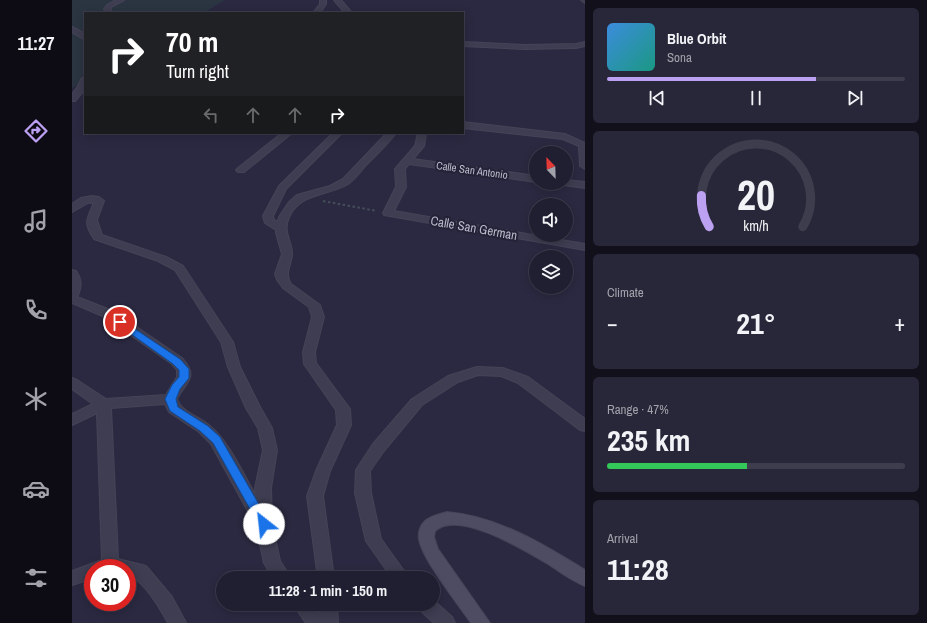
<!DOCTYPE html>
<meta charset="utf-8">
<style>
body{margin:0;font-family:"Archivo Narrow",sans-serif;background:#282739;color:#f1f3f6;height:100vh;display:flex;flex-direction:column;font-size:15px;white-space:nowrap}
*{box-sizing:border-box;margin:0}
p{font-size:13px;color:#a2a2ab}
.icon{flex:none;width:22px;height:22px;fill:none;stroke:currentColor;stroke-width:2;stroke-linecap:round;stroke-linejoin:round}
.map{position:relative;flex:1;overflow:hidden}
.sheet{display:flex;flex-direction:column;gap:8px;padding:8px;background:#12111b;width:342px}
.sheet>*{flex:none}
.banner{position:absolute;left:12px;top:12px;width:380px;height:122px;border-radius:0px;box-shadow:0 2px 10px #0003,0 0 0 1px #3d3d4d;background:#202124;color:#fff;overflow:hidden}
.needle{width:26px;rotate:337deg}
.fabs{position:absolute;left:457px;top:146px;display:grid;gap:8px}
.fabs a{display:grid;place-items:center;width:44px;height:44px;border-radius:50%;background:#201f31;box-shadow:0 2px 10px #0003,0 0 0 1px #3d3d4d;font-size:20px}
.speed{position:absolute;left:12px;top:559px;display:flex;gap:8px;font-size:20px;font-weight:700;text-align:center}
.speed>*{display:grid;place-content:center;width:52px;height:52px;border-radius:50%;background:#201f31;box-shadow:0 2px 10px #0003,0 0 0 1px #3d3d4d;line-height:1}
.speed .limit{border:6px solid #d22;background:#fff;color:#111}
.pin{position:absolute;display:grid;place-items:center;width:34px;height:34px;color:#fff;margin:-17px;border:2px solid #fff;border-radius:50%;box-shadow:0 1px 4px #0007}
.me{position:absolute;width:44px;margin:-22px;rotate:331deg;stroke-linejoin:round;filter:drop-shadow(0 0 3px #0008)}
.turn{display:flex;align-items:center;gap:14px;height:84px;padding:0 16px;font-size:18px}
.turn .icon{width:52px;height:52px;stroke-width:2.5}
.turn b{display:block;font-size:28px;line-height:34px}
.lanes{display:flex;align-items:center;height:38px;padding:0 16px;background:#0003;justify-content:center;gap:20px;direction:ltr}
.lanes .off{opacity:.35}
.big{font-size:30px;font-weight:700;line-height:1.1}
.sheet .tile{flex:1;display:flex;flex-direction:column;justify-content:center;gap:6px;min-width:0;padding:0 14px;border-radius:6px;background:#282739}
.sheet .dial{align-items:center;gap:0}
.dial svg{height:104px;overflow:visible;fill:none;stroke:#3d3d4d;stroke-width:7;stroke-linecap:round;text-anchor:middle}
.dial text{fill:#f1f3f6;stroke:none}
.song{display:flex;align-items:center;gap:12px}
.cover{width:48px;height:48px;border-radius:6px;background:linear-gradient(135deg,hsl(210 70% 55%),hsl(170 70% 35%))}
.played{height:4px;border-radius:2px;background:linear-gradient(90deg,#bca0f2 70%,#3d3d4d 70%)}
.keys{display:flex;justify-content:space-around;direction:ltr}
.heat{display:flex;justify-content:space-between;align-items:center;font-size:22px;direction:ltr}
.charge{height:6px;border-radius:3px;background:linear-gradient(90deg,#34c759 47%,#3d3d4d 0)}
.trip{position:absolute;left:144px;top:571px;width:224px;height:40px;border-radius:20px;background:#201f31;box-shadow:0 2px 10px #0003,0 0 0 1px #3d3d4d;font-weight:700;line-height:40px;text-align:center}
main{display:flex;flex:1;min-height:0}
.menu{display:flex;flex-direction:column;width:72px;justify-content:space-around;align-items:center;background:#0d0c14;color:#a2a2ab}
.menu .icon{width:28px;height:28px}
.menu .on{color:#bca0f2}
.menu b{font-size:18px;color:#f1f3f6}
.map>svg:first-child{display:block}
.green{fill:#2b3542}
.lines{fill:none;stroke-linecap:round;stroke-linejoin:round}
.minor-casing{stroke:#454457;stroke-width:2}
.secondary-casing{stroke:#454457;stroke-width:2}
.path{stroke:#454e59;stroke-width:2;stroke-dasharray:2.5 2.5;stroke-linecap:butt}
.minor{fill:#3e3d51;fill-rule:evenodd}
.secondary{fill:#4d4c63;fill-rule:evenodd}
.route{fill:#1a73e8;stroke:#114b97}
.labels{text-anchor:middle;dominant-baseline:central;stroke-width:4;stroke-linejoin:round;paint-order:stroke}
.far-street-label{font-size:11px;fill:#bbbacb;stroke:#232236}
.street-label{font-size:13px;fill:#bbbacb;stroke:#232236}
</style>
<main>
<nav class="menu">
<b>11:27</b>
<svg class="icon on" aria-label="directions" viewBox="0 0 24 24"><path d="M12 3l9 9-9 9-9-9zM9 14v-3h6M13 9l2 2-2 2"/></svg>
<svg class="icon" aria-label="music" viewBox="0 0 24 24"><path d="M9 18V5l10-2v13"/><circle cx="6" cy="18" r="3"/><circle cx="16" cy="16" r="3"/></svg>
<svg class="icon" aria-label="phone" viewBox="0 0 24 24"><path d="M5 4h4l2 5-3 2q2 4 5 5l2-3 5 2v4C11 20 4 13 5 4z"/></svg>
<svg class="icon" aria-label="climate" viewBox="0 0 24 24"><path d="M12 3v18M4 7l16 10M4 17L20 7"/></svg>
<svg class="icon" aria-label="car" viewBox="0 0 24 24"><path d="M5 17H2v-5l4-1 3-4h7l3 4 3 1v5h-3M9 17h6M6 11h13"/><circle cx="7" cy="17" r="2"/><circle cx="17" cy="17" r="2"/></svg>
<svg class="icon" aria-label="filters" viewBox="0 0 24 24"><path d="M4 7h16M4 17h16"/><circle cx="9" cy="7" r="2"/><circle cx="15" cy="17" r="2"/></svg>
</nav>
<div class="map">
<svg width="513" height="623" viewBox="0 0 513 623">
<rect width="100%" height="100%" fill="#2a2941"/>
<path class="green" d="M0 0H153L131 13H13V81L0 88Z"/>
<g class="lines">
<g class="minor-casing">
<g id="minor">
<path d="M44 0H52L39 7 38 9 41 13H35L32 9 35 5Z"/>
<path d="M248 0H254V4L248 13H241L248 4Z"/>
<path d="M262 0H269L280 13H273Z"/>
<path d="M509 0H513V3Z"/>
<path d="M0 27 13 34V40L0 32Z"/>
<path d="M391 42 453 45 504 44 513 42V46L504 48 453 49 391 46Z"/>
<path d="M10 78H13V89L3 101H0V94L5 88Z"/>
<path d="M391 122 493 134 513 143V169L508 166 507 146 491 139 391 128Z"/>
<path d="M210 133H220L172 172H166L164 170 166 168Z"/>
<path d="M261 133H270L214 189 201 216 202 220 206 222 207 217 217 202 225 195 258 186 271 179 315 133H324C315 145 304 155 293 166 288 172 283 179 276 184 257 196 228 192 217 217 210 233 221 242 220 255 219 266 212 273 219 284L248 305 252 317 243 352 244 363 278 409 279 425 258 471 251 496 262 578H246L235 496 244 471 265 425 264 410 232 364 231 352 240 317 237 307 211 288 205 280 203 274 210 254 204 233V230L193 223 191 216 207 186Z"/>
<path d="M346 133H354L352 146 341 159 464 176V182L337 164 333 169 334 187 322 211 513 244V250L312 215 311 213 324 187 323 169 343 146Z"/>
<path d="M494 180 513 182V188L491 185 489 183H494Z"/>
<path d="M20 196 27 197 32 201 25 220 30 235 94 257 111 266 161 342 168 367 188 407 200 428 205 450 199 488 200 524 208 561 219 578H201L192 563 184 526 139 444 127 432 97 412 93 404 39 408 46 559 74 566 100 597 114 623H96C88 608 71 579 55 575V568H21V578L0 585V571L30 560 25 413 0 425V414L21 404 0 389V378L5 380 34 399 94 395 105 377V370L100 364 33 317 0 303V270L4 271C10 280 10 287 5 297L41 311 110 358C127 378 115 380 105 399 110 413 127 416 138 426 158 443 171 474 184 496L183 488 191 450 186 428 174 408 156 367 149 342 103 270 86 261 22 239C10 220 16 220 22 202L16 203 0 212V204L9 198Z"/>
<path d="M405 367 431 368 456 377 513 419V431L508 430 446 383 429 376 406 375 386 382 350 405 311 452 298 471 299 493 309 539 337 578H320L294 541 283 493 284 470 301 444 340 399 376 376Z"/>
<path d="M361 600 380 617 383 623H362L347 609 344 604H361Z"/>
<path d="M221 604H240L248 614 247 604H265L266 623H234Z"/>
</g>
</g>
<g class="secondary-casing">
<path id="secondary" d="M375 512C425 516 471 544 513 570V586C500 581 488 572 476 564 454 551 386 509 363 531L362 537 366 549 418 623H399C386 604 350 559 347 539 346 533 348 526 352 522 357 516 368 514 375 512Z"/>
</g>
<path class="path" d="M251 201 305 211"/>
<use href="#minor" class="minor"/>
<use href="#secondary" class="secondary"/>
</g>
<path class="route" d="M48 319 108 359 117 369V378L108 389 104 399 106 407 136 426 148 437 196 520 198 524 196 527 192 528 188 527 141 443 128 431 98 411 93 399 100 385 107 377V370L101 364 45 324 43 322Z"/>
<g class="labels">
<g class="far-street-label">
<text transform="translate(400 170) rotate(8)">Calle San Antonio</text>
</g>
<g class="street-label">
<text transform="translate(402 228) rotate(10)">Calle San German</text>
</g>
</g>
</svg>
<div class="fabs">
<a><svg class="needle" viewBox="-14 -14 28 28"><path d="M0-13l5 13h-10z" fill="#e53935"/><path d="M0 13l5-13h-10z" fill="#a2a2ab"/></svg></a>
<a><svg class="icon" aria-label="sound" viewBox="0 0 24 24"><path d="M4 9h4l5-4v14l-5-4H4zM17 9q2 3 0 6"/></svg></a>
<a><svg class="icon" aria-label="layers" viewBox="0 0 24 24"><path d="M12 4l9 5-9 5-9-5zM3 14l9 5 9-5"/></svg></a>
</div>
<div class="speed"><div class="limit">30</div></div>
<div class="pin" style="left:48px;top:322px;background:#d93025"><svg class="icon" aria-label="arrive" viewBox="0 0 24 24"><path d="M6 21V4h12l-3 4 3 4H6"/></svg></div>
<svg class="me" style="left:192px;top:524px" viewBox="-20 -20 40 40"><circle r="19" fill="#fff"/><path d="M0-13L10 11 0 6-10 11z" fill="#1a73e8"/></svg>
<div class="trip">11:28 · 1 min · 150 m</div>
<div class="banner">
<div class="turn"><svg class="icon" aria-label="right" viewBox="0 0 24 24"><path d="M7 20v-9h11M14 6l5 5-5 5"/></svg><div><b>70 m</b>Turn right</div></div>
<div class="lanes"><svg class="icon off" aria-label="left" viewBox="0 0 24 24"><path d="M17 20v-9H6M10 6l-5 5 5 5"/></svg><svg class="icon off" aria-label="ahead" viewBox="0 0 24 24"><path d="M12 20V5M6 11l6-6 6 6"/></svg><svg class="icon off" aria-label="ahead" viewBox="0 0 24 24"><path d="M12 20V5M6 11l6-6 6 6"/></svg><svg class="icon" aria-label="right" viewBox="0 0 24 24"><path d="M7 20v-9h11M14 6l5 5-5 5"/></svg></div>
</div>
</div>
<section class="sheet">
<div class="tile">
<div class="song"><i class="cover"></i><div><b>Blue Orbit</b><p>Sona</p></div></div>
<div class="played"></div>
<div class="keys"><svg class="icon" aria-label="previous" viewBox="0 0 24 24"><path d="M18 5L8 12l10 7zM5 5v14"/></svg><svg class="icon" aria-label="pause" viewBox="0 0 24 24"><path d="M8 5v14M16 5v14"/></svg><svg class="icon" aria-label="next" viewBox="0 0 24 24"><path d="M6 5l10 7-10 7zM19 5v14"/></svg></div>
</div>
<div class="tile dial"><svg viewBox="0 0 100 80">
<path d="M14 69A42 42 0 1 1 86 69"/>
<path d="M14 69A42 42 0 0 1 8 45" stroke="#bca0f2"/>
<text x="50" y="56" font-size="32" font-weight="700">20</text>
<text x="50" y="72" font-size="11">km/h</text>
</svg></div>
<div class="tile"><p>Climate</p>
<div class="heat"><a>−</a><b class="big">21°</b><a>+</a></div>
</div>
<div class="tile"><p>Range · 47%</p><b class="big">235 km</b><div class="charge"></div></div>
<div class="tile"><p>Arrival</p><b class="big">11:28</b></div>
</section>
</main>
